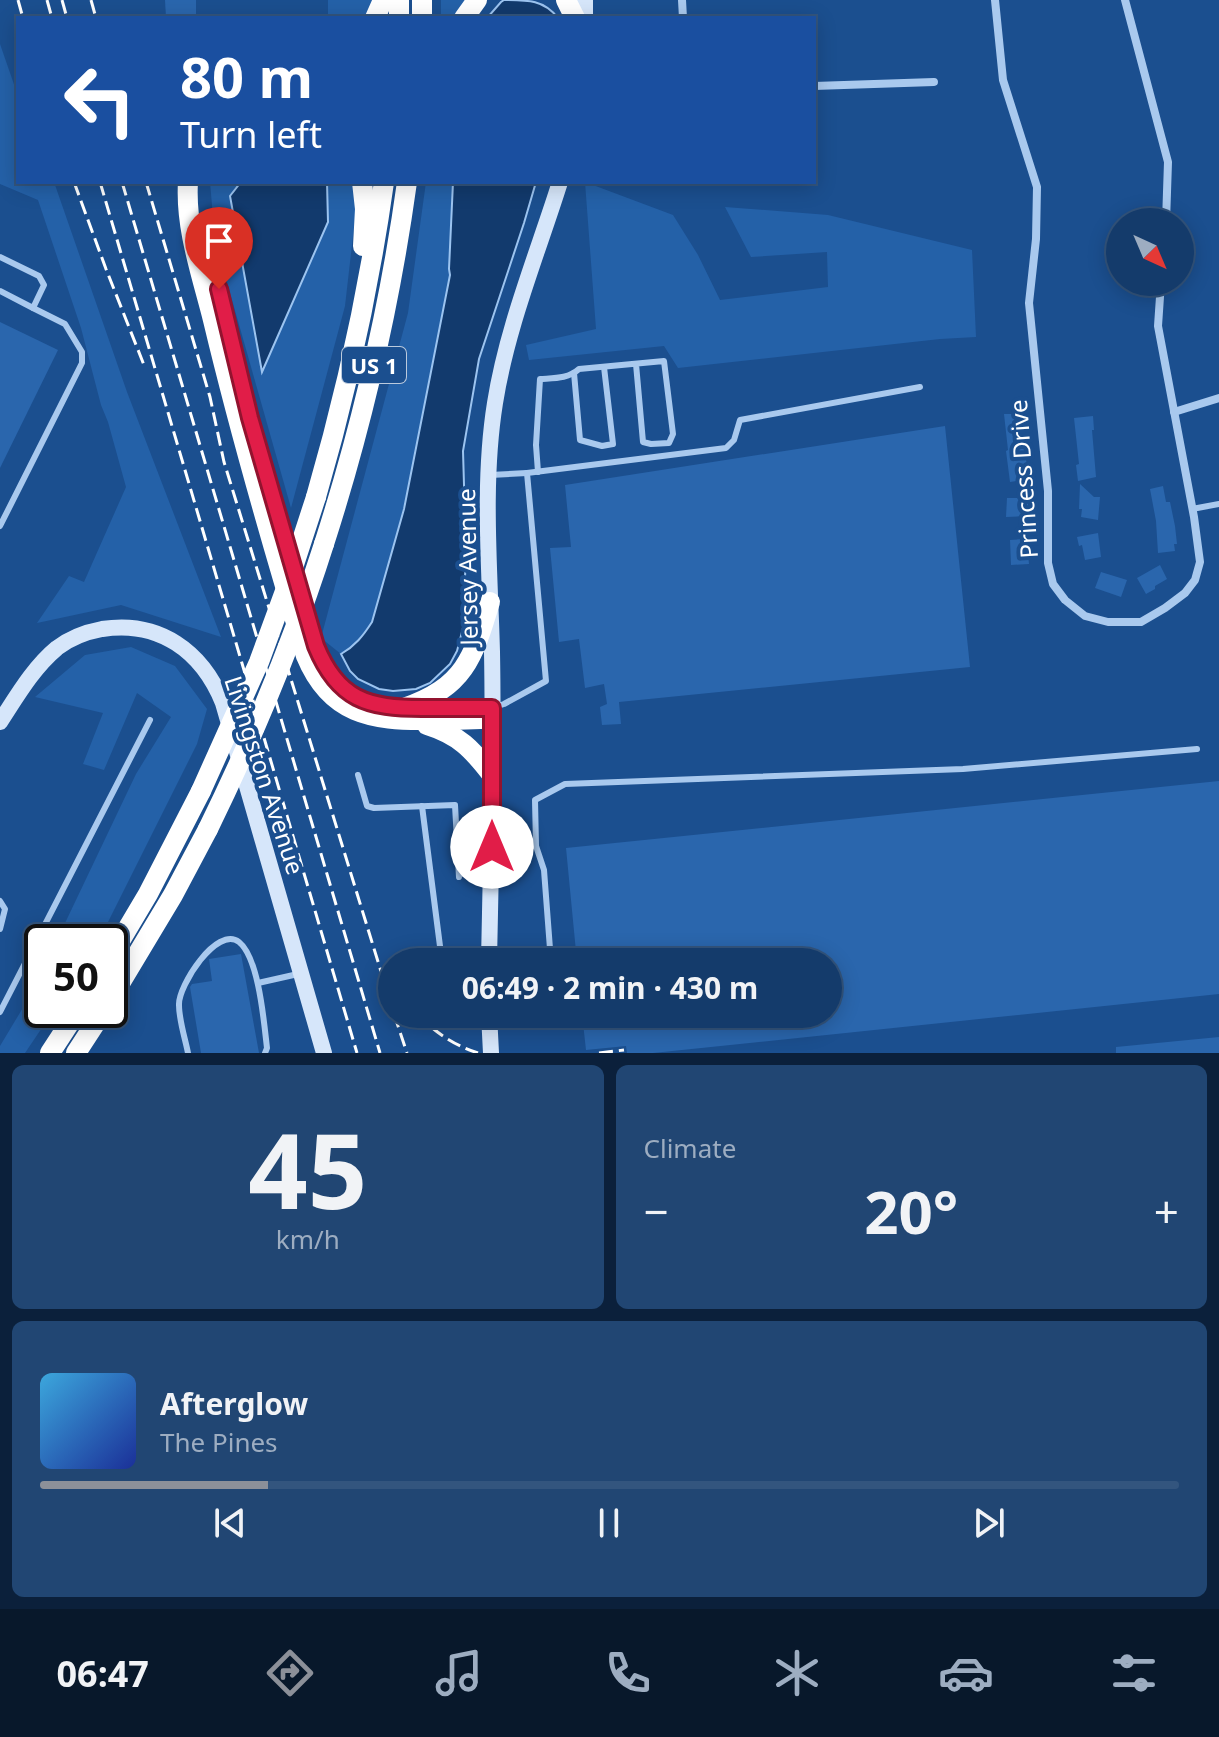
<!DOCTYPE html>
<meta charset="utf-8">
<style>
body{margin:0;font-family:"Noto Sans",sans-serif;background:#214673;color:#f1f3f6;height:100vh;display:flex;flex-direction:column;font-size:30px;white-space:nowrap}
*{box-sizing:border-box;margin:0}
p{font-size:26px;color:#9dadc1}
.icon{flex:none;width:44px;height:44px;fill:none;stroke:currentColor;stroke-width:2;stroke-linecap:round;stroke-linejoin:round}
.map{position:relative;height:1053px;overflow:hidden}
.sheet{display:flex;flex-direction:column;gap:12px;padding:12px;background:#0b203b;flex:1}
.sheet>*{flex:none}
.banner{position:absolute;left:16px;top:16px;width:800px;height:168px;border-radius:0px;box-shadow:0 4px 20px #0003,0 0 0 2px #33557e;background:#1a4fa0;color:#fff;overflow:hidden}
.needle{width:52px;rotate:136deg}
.buttons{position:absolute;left:1106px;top:208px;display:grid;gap:16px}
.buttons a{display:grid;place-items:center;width:88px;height:88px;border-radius:50%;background:#143b6b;box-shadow:0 4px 20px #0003,0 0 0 2px #33557e;font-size:40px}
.speed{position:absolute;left:24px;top:924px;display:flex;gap:16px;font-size:40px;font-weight:700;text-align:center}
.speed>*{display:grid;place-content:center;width:104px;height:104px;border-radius:50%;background:#143b6b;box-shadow:0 4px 20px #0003,0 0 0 2px #33557e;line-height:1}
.speed .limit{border:4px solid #111;border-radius:12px;background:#fff;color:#111}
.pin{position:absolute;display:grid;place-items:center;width:68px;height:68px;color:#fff;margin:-82px -34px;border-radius:50% 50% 50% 0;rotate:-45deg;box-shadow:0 0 8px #0007}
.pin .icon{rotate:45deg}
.me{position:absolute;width:88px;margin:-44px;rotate:0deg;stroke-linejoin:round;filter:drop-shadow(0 0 6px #0008)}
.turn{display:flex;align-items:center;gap:28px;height:168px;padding:0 32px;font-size:36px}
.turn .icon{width:104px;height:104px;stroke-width:2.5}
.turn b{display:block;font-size:56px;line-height:68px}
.big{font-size:60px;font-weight:700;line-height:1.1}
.sheet .widget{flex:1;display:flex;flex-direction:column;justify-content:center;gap:12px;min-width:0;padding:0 28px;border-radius:12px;background:#214673}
.sheet .dial{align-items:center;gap:0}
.dial b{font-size:104px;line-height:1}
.song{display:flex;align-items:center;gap:24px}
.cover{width:96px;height:96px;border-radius:12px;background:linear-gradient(135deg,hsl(200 70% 55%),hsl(230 70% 35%))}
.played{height:8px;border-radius:4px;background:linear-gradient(90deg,#8c9099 20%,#33557e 20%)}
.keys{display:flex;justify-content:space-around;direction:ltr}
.heat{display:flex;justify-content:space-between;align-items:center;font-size:44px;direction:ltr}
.sheet .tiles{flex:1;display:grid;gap:12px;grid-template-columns:1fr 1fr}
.widget:last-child{grid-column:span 2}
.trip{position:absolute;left:378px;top:948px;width:464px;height:80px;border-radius:40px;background:#143b6b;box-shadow:0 4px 20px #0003,0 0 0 2px #33557e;font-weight:700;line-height:80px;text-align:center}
.tabs{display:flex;height:128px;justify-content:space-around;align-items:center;background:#08182b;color:#9dadc1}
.tabs .icon{width:56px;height:56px}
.tabs .current{color:#8c9099}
.tabs b{font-size:36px;color:#f1f3f6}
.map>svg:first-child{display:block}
.green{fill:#2461a8}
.water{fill:#123a6d;stroke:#9cc4f0;stroke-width:2}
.building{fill:#2a66ad}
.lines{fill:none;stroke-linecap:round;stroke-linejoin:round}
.lane{stroke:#a9c9ee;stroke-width:6}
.street{stroke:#a9c9ee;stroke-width:8}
.secondary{stroke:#d6e6fa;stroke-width:16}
.highway{stroke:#fff;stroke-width:20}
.rail{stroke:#fff;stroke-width:3;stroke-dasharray:14 6;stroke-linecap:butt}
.highway-bridge{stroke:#fff;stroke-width:20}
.route-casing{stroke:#92132f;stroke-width:20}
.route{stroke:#e11d48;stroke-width:14}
.labels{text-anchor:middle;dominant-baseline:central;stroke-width:8;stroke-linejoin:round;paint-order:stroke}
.shield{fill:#1b4f8f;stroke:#bbcadd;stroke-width:2}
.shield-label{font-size:22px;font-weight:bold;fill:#fff}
.street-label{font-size:24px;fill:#fff;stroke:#1b4f8f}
</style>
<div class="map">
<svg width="1219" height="1053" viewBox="0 0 1219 1053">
<rect width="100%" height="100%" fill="#1b4f8f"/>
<g class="green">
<path d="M328 0H375L367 18H318L328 17Z"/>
<path d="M441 0H467L454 18H441Z"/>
<path d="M0 44 18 96V182H54L127 392 221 637 121 605 37 623 69 576 84 582 126 487 108 422 101 405 81 328 38 200 0 184Z"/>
<path d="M210 182H352L357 201 345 306 291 508 215 240Z"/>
<path d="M426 182H453L449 269 450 275C432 368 417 463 391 555 386 575 380 607 371 625 363 638 353 647 341 654L321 638 408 313Z"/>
<path d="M585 182 673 215 698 255 720 300 828 287 827 252 751 257 725 207 828 215 972 250 976 337 940 339 678 368 664 346 529 360 526 345 596 329Z"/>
<path d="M131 647 175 666 207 709 197 744 98 942H56L136 774 171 717 137 693 104 770 83 764 103 713 35 697 85 655Z"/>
<path d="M42 971V1010H54L25 1053H0V1046L27 1001Z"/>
</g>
<g class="water">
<path d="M504 0C529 0 544 0 558 18H487L501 2Z"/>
<path d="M241 182H327L328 222 262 372 230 196Z"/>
<path d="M453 182H536L524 223 479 359 463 451 466 552 463 628 457 651 450 664 430 683 416 689 393 691 379 689 358 679 350 671 341 654C355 646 363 636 372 622L404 509 450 275 449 269Z"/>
</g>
<g class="building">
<path d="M165 0H196V18H166Z"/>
<path d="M0 322 58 350 0 468Z"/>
<path d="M1004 414H1022L1024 431H1020L1030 479 1010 482 1006 451 1008 450Z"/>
<path d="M1093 416 1094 430H1092L1096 477 1078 481 1076 465 1079 464 1074 418Z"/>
<path d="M945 426 970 667 619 702 621 724 602 725 600 707 607 704 604 684 585 688 579 639 559 642 550 548 571 547 565 485Z"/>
<path d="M1080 484 1094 497H1100L1098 520 1081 517 1082 509H1079Z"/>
<path d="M1163 486 1166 502H1170L1175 526 1177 544H1174L1175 551 1158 553 1156 521 1150 489Z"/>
<path d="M1007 498H1028V516L1006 517Z"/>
<path d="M1098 533 1101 557 1085 560 1082 545 1079 546 1077 537Z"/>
<path d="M1024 539 1025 554H1028L1029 564 1011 565 1010 540Z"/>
<path d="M1160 565 1167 579 1155 586V589L1146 594 1137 578Z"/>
<path d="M1101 572 1127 580 1121 597 1095 588Z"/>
<path d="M1219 781V994L653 1053H627L626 1046 586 1050 582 1014H828V962H577L566 848Z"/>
<path d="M241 954 259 1053H201L190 987 192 984 212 981 209 959Z"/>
<path d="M1219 1037V1053H1116V1047Z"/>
</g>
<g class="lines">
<g class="lane">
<path d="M0 257 39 276 44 285 33 308 0 291"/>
<path d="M574 373 580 440 602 446 613 444 604 367"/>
<path d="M538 472 536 445 540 379C554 378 568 379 579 369L664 361 673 434 669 443 651 444 643 442 636 364"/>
<path d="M490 475 527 473"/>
<path d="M1192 509 1219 504"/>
<path d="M0 526 82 363V352L65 324 33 308"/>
<path d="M495 707 504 704 546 681 527 473 726 448 734 440 740 420 920 387"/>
<path d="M358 775 367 806 374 808 455 805 459 877"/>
<path d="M422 806 441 954 447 962"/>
<path d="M536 846 544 870 551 962"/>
<path d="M492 847 536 846 535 800 565 784 963 769 1197 749"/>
<path d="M0 901 5 909 0 929"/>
<path d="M258 983 298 974"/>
<path d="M0 1012 150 720"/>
<path d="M492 1026 554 1016V1014"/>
<path d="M188 1053C185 1038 179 1020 179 1005 178 986 217 925 239 942 259 958 264 1023 267 1048L265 1053"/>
</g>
<g class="street">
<path d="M682 0 683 18"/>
<path d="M995 0 1003 80 1037 187 1036 239 1029 303 1048 491V563L1053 584 1065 600 1085 616 1108 622H1141L1165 608 1185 593 1195 580 1200 562 1194 517 1158 326 1161 282"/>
<path d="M1125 0 1168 162 1166 222"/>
<path d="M814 86 934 82"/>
<path d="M1174 412 1219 398"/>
</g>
<g class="secondary">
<path d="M585 0V18"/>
<path d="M0 722C17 696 33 668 57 648 70 638 86 632 102 629 159 620 202 651 223 703L324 1053"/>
<path d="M489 962C491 859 494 755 492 652 490 571 482 484 495 403 507 327 537 255 560 182"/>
<path d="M489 1014 491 1053"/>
</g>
<g class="highway">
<path d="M566 0 575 18"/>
<path d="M375 18 383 0"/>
<path d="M399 18V0"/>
<path d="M422 18V0"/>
<path d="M464 18 477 0"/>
<path d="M188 182C185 228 202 276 213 320 240 433 272 544 306 656 330 714 371 721 429 720 450 720 471 720 492 718"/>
<path d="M362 182 365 209 363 246"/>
<path d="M316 497C346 394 369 289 384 182"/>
<path d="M324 544C362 426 390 305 407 182"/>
<path d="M404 708C464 687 473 659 490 602"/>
<path d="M427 725C459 735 472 749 492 775"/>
<path d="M110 958 148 894 201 791"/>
<path d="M110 1000 173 895 208 829"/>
<path d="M50 1053 78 1010"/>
<path d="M76 1053 104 1010"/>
</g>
<g class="rail">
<path d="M18 0 23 18"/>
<path d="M47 0 52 18"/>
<path d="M62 0 67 18"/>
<path d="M91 0 96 18"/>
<path d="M74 182 106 269 144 365"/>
<path d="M100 182 357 1053"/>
<path d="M122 182 380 1053"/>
<path d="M146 182 210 397 224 462 392 1007"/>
<path d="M394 1014 407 1053"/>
<path d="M417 1014C435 1032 453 1045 478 1053"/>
<path d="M599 1053 624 1050"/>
</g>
<g class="highway-bridge">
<path d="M201 791 259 662 288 583 316 497"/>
<path d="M208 829C253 737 293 642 324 544"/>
</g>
</g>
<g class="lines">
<g class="route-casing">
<path id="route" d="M219 289 250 418 316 646C338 700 368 708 422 708 445 708 469 708 492 708V847"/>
</g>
<use href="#route" class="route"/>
</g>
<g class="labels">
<rect class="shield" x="342" y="347" width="64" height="36" rx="6"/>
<g class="shield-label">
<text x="374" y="365">US 1</text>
</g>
<g class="street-label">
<text transform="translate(1023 479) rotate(-94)">Princess Drive</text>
<text transform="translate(467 567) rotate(-91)">Jersey Avenue</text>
<text transform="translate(265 775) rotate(72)">Livingston Avenue</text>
</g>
</g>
</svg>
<div class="buttons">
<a><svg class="needle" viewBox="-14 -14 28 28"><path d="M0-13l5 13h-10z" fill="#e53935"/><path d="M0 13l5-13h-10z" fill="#9dadc1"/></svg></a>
</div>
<div class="speed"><div class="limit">50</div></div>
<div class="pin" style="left:219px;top:289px;background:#d93025"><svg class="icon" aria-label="arrive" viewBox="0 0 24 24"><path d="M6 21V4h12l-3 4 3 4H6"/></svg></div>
<svg class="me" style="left:492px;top:847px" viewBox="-20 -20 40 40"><circle r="19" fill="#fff"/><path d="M0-13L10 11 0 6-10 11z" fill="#e11d48"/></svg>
<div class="trip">06:49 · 2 min · 430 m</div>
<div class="banner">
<div class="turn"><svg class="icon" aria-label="left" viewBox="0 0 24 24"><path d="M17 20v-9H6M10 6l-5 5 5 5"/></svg><div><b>80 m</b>Turn left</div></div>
</div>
</div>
<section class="sheet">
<div class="tiles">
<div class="widget dial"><b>45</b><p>km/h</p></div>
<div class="widget"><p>Climate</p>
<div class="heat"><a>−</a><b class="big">20°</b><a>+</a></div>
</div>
<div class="widget">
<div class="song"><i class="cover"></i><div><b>Afterglow</b><p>The Pines</p></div></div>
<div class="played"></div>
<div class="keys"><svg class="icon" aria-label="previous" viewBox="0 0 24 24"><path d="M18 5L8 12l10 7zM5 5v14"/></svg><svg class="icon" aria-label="pause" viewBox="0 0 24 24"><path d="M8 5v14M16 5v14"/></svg><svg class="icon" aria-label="next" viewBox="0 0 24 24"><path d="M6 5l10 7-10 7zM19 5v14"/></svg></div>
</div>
</div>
</section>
<nav class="tabs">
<b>06:47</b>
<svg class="icon current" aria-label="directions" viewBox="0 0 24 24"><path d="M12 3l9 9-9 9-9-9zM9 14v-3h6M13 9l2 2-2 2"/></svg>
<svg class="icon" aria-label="music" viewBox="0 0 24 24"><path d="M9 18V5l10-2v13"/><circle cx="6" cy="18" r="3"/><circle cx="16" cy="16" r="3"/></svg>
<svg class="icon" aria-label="phone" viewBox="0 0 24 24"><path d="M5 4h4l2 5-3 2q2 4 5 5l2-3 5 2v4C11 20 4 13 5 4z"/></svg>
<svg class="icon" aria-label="climate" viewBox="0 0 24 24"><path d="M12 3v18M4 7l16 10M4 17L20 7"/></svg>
<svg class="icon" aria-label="car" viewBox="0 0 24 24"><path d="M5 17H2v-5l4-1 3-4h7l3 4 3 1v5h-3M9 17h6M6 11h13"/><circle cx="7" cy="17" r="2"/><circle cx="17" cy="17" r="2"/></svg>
<svg class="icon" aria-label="filters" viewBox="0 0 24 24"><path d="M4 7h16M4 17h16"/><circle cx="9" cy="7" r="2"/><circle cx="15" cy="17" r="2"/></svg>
</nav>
